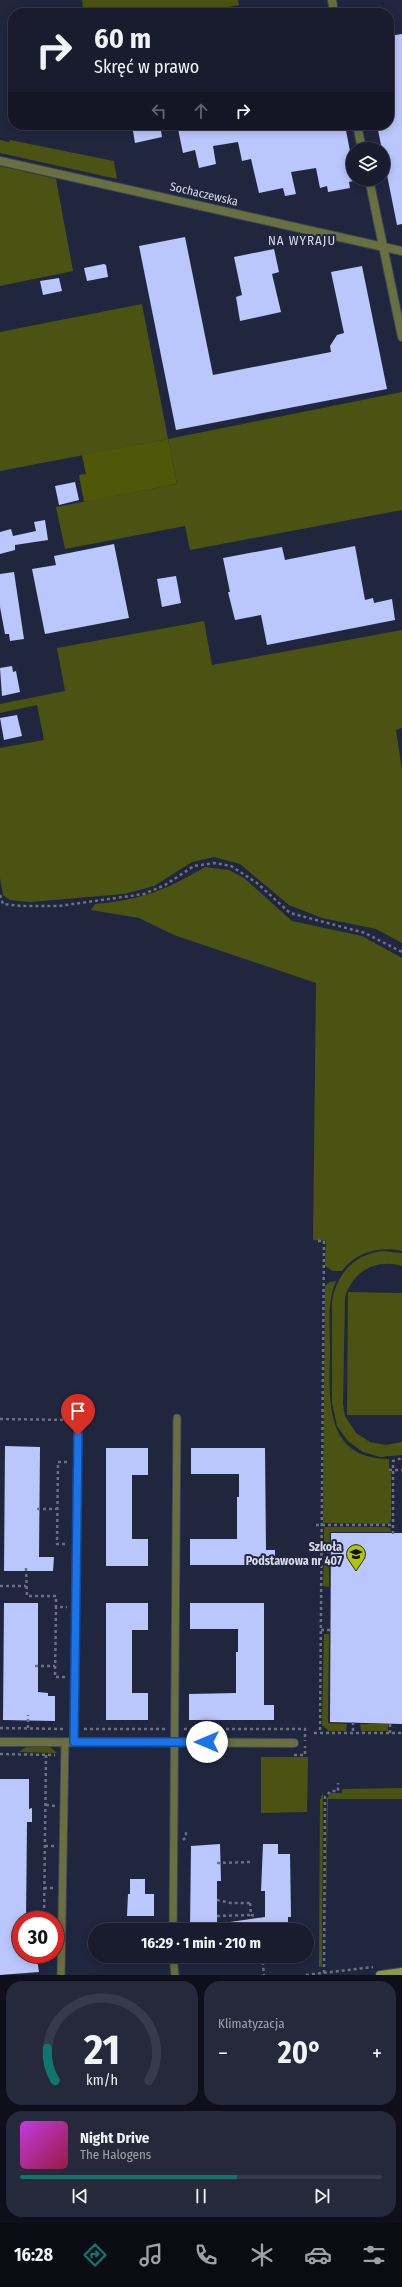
<!DOCTYPE html>
<html lang="pl">
<meta charset="utf-8">
<style>
body{margin:0;font-family:"Fira Sans Condensed",sans-serif;background:#26293b;color:#f1f3f6;height:100vh;display:flex;flex-direction:column;font-size:15px;white-space:nowrap}
*{box-sizing:border-box;margin:0}
p{font-size:13px;color:#9fa1aa}
.icon{flex:none;width:22px;height:22px;fill:none;stroke:currentColor;stroke-width:2;stroke-linecap:round;stroke-linejoin:round}
.map{position:relative;height:1975px;overflow:hidden}
.panel{display:flex;flex-direction:column;gap:6px;padding:6px;background:#0e0f1a;flex:1}
.panel>*{flex:none}
.top-card{position:absolute;left:8px;top:8px;width:386px;height:122px;border-radius:16px;box-shadow:0 2px 10px #0003,0 0 0 1px #373a4b;background:#191c2f;color:#f1f3f6;overflow:hidden}
.controls{position:absolute;left:346px;top:142px;display:grid;gap:8px}
.controls a{display:grid;place-items:center;width:44px;height:44px;border-radius:50%;background:#191c2f;box-shadow:0 2px 10px #0003,0 0 0 1px #373a4b;font-size:20px}
.speed{position:absolute;left:12px;top:1911px;display:flex;gap:8px;font-size:20px;font-weight:700;text-align:center}
.speed>*{display:grid;place-content:center;width:52px;height:52px;border-radius:50%;background:#191c2f;box-shadow:0 2px 10px #0003,0 0 0 1px #373a4b;line-height:1}
.speed .limit{border:6px solid #d22;background:#fff;color:#111}
.pin{position:absolute;display:grid;place-items:center;width:34px;height:34px;color:#fff;margin:-41px -17px;border-radius:50% 50% 50% 0;rotate:-45deg;box-shadow:0 0 4px #0007}
.pin .icon{rotate:45deg}
.me{position:absolute;width:44px;margin:-22px;rotate:270deg;stroke-linejoin:round;filter:drop-shadow(0 0 3px #0008)}
.turn{display:flex;align-items:center;gap:14px;height:84px;padding:0 20px;font-size:18px}
.turn .icon{width:52px;height:52px;stroke-width:2.5}
.turn b{display:block;font-size:28px;line-height:34px}
.lanes{display:flex;align-items:center;height:38px;padding:0 20px;background:#0003;justify-content:center;gap:20px;direction:ltr}
.lanes .off{opacity:.35}
.big{font-size:30px;font-weight:700;line-height:1.1}
.panel .tile{flex:1;display:flex;flex-direction:column;justify-content:center;gap:6px;min-width:0;padding:0 14px;border-radius:16px;background:#26293b}
.panel .dial{align-items:center;gap:0}
.dial svg{height:104px;overflow:visible;fill:none;stroke:#373a4b;stroke-width:7;stroke-linecap:round;text-anchor:middle}
.dial text{fill:#f1f3f6;stroke:none}
.song{display:flex;align-items:center;gap:12px}
.cover{width:48px;height:48px;border-radius:6px;background:linear-gradient(135deg,hsl(290 70% 55%),hsl(340 70% 35%))}
.played{height:4px;border-radius:2px;background:linear-gradient(90deg,#0f766e 60%,#373a4b 60%)}
.keys{display:flex;justify-content:space-around;direction:ltr}
.heat{display:flex;justify-content:space-between;align-items:center;font-size:22px;direction:ltr}
.panel .tiles{flex:1;display:grid;gap:6px;grid-template-columns:1fr 1fr}
.tile:last-child{grid-column:span 2}
.trip{position:absolute;left:88px;top:1923px;width:226px;height:40px;border-radius:20px;background:#191c2f;box-shadow:0 2px 10px #0003,0 0 0 1px #373a4b;font-weight:700;line-height:40px;text-align:center}
.tab-bar{display:flex;height:64px;justify-content:space-around;align-items:center;background:#0a0b13;color:#9fa1aa}
.tab-bar .icon{width:28px;height:28px}
.tab-bar .selected{color:#0f766e}
.tab-bar b{font-size:18px;color:#f1f3f6}
.map>svg:first-child{display:block}
.green{fill:#4b5313}
.forest{fill:#4f5809}
.building{fill:#bac7fd}
.lines{fill:none;stroke-linecap:round;stroke-linejoin:round}
.lane-casing{stroke:#3e435b;stroke-width:9}
.street-casing{stroke:#3e435b;stroke-width:10}
.secondary-casing{stroke:#3e435b;stroke-width:10}
.path{stroke:#6b7085;stroke-width:2.5;stroke-dasharray:3 3;stroke-linecap:butt}
.lane{stroke:#687040;stroke-width:7}
.street{stroke:#687040;stroke-width:8}
.secondary{stroke:#8c9948;stroke-width:8}
.route-casing{stroke:#114b97;stroke-width:10}
.route{stroke:#1a73e8;stroke-width:7}
.labels{text-anchor:middle;dominant-baseline:central;stroke-width:4;stroke-linejoin:round;paint-order:stroke}
.street-label{font-size:12px;fill:#d6daeb;stroke:#21263f}
.poi-label{font-size:12px;font-weight:bold;fill:#d6daeb;stroke:#21263f;text-anchor:end}
.neighbourhood-label{font-size:13px;letter-spacing:1px;fill:#d6daeb;stroke:#21263f}
</style>
<div class="map">
<svg width="402" height="1975" viewBox="0 0 402 1975">
<rect width="100%" height="100%" fill="#21263f"/>
<g class="green">
<path d="M82 0H238L239 5 191 13H84Z"/>
<path d="M0 140 9 142 10 140 114 161 117 179 0 153Z"/>
<path d="M0 166 56 179 73 271 0 286Z"/>
<path d="M142 304 168 439 402 392V510L190 550 185 526 65 549 56 507 177 484 168 439 0 471V332Z"/>
<path d="M204 621 212 665 402 630V728L396 730 402 770V943L376 929 322 918 289 905 240 864 214 857 192 862 154 886 124 894 30 902 10 900 3 895 0 878V748L44 740 37 705 0 713V704L65 691 57 648Z"/>
<path d="M205 867 229 870 244 878 292 921 362 936 402 958V1251C380 1246 356 1252 342 1271H333L325 1266 326 1241 313 1240 316 983 174 935 139 918 91 910 95 904C141 900 166 890 205 867Z"/>
<path d="M382 1251 402 1253V1266C376 1258 353 1271 345 1297L343 1405 345 1416 356 1433 370 1442 386 1445 402 1442V1455L380 1457 363 1452 348 1441 337 1426 332 1403V1302C336 1275 354 1254 382 1251Z"/>
<path d="M336 1281C327 1301 330 1325 330 1347 330 1394 321 1459 389 1459V1472H391V1520L389 1524 323 1523 325 1286 330 1282Z"/>
<path d="M348 1292 402 1293V1415H347Z"/>
<path d="M324 1527H386L390 1528 391 1532H330L329 1549H324Z"/>
<path d="M324 1556H329V1587L323 1586Z"/>
<path d="M324 1634H329L328 1723 347 1724 346 1731H329L322 1725Z"/>
<path d="M360 1724H388V1731H361Z"/>
<path d="M26 1747H50L57 1753 19 1752Z"/>
<path d="M261 1757H308L307 1812 261 1813Z"/>
<path d="M402 1788V1799H328L325 1962 327 1798 331 1793H342V1789Z"/>
<path d="M323 1792 322 1967H319L320 1800Z"/>
</g>
<path class="forest" d="M168 439 177 484 84 502 79 475 86 474 82 455Z"/>
<g class="building">
<path d="M402 34V224L397 225 377 125H389V36Z"/>
<path d="M132 125H160L162 137 135 143Z"/>
<path d="M198 125H345L353 167V181L349 182 350 188 328 192 327 186 320 188 316 168 291 172 296 194 285 196 283 188 259 193 251 159 242 161 238 142 213 146 216 164 199 168 195 150 183 153 178 129Z"/>
<path d="M185 237 213 375 331 352 330 346 337 335 344 333 331 272 362 266 387 389 176 430 139 246Z"/>
<path d="M274 249 279 272 272 274 281 312 240 321 236 297 242 295 234 257Z"/>
<path d="M104 264 106 265 108 277 87 281 84 268Z"/>
<path d="M59 278 62 291 43 295 40 281Z"/>
<path d="M75 482 79 500 59 505 55 486Z"/>
<path d="M45 520 48 540 15 545V550L0 554V532L11 529 13 536 36 531 34 522Z"/>
<path d="M114 544 129 618 45 634 32 569 56 565 54 556Z"/>
<path d="M355 546 365 600 373 598 374 603 392 599 395 620 267 645 261 615 235 620 228 592H230L223 558 282 547 285 560Z"/>
<path d="M14 572 24 639 10 641 9 634H5L0 607V574Z"/>
<path d="M176 576 181 603 162 607 157 579Z"/>
<path d="M12 666 13 672 16 671 20 692 2 696 0 668Z"/>
<path d="M17 715 22 736 4 740 0 718Z"/>
<path d="M5 1446 40 1447 39 1557H54L53 1571H4Z"/>
<path d="M106 1448H148V1475H132V1539H148V1566H106Z"/>
<path d="M191 1448H265L266 1550H275V1565H190V1539H237V1497H239V1474H191Z"/>
<path d="M331 1533H402V1724L330 1722Z"/>
<path d="M4 1603H38V1692L48 1693V1696H55V1721L3 1720Z"/>
<path d="M106 1603H148V1630H132V1693H148V1720H106Z"/>
<path d="M190 1603H264V1705H274V1720H189V1694L236 1693V1652H238V1629H190Z"/>
<path d="M0 1779H29V1809L32 1808V1822H27L26 1920H21V1954H25V1958L37 1959 39 1972 0 1975Z"/>
<path d="M220 1844 221 1881H217V1930H201L200 1926 190 1928 191 1846Z"/>
<path d="M263 1844H278V1854H290L291 1917H288V1930H223V1923L265 1917V1891H261Z"/>
<path d="M130 1879H145V1894H154V1916H127L128 1894H130Z"/>
</g>
<g class="lines">
<g class="lane-casing">
<g id="lane">
<path d="M74 1742 78 1420"/>
<path d="M173 1930 177 1418"/>
<path d="M173 1956 175 1975"/>
<path d="M61 1975 65 1742"/>
</g>
</g>
<g class="street-casing">
<g id="street">
<path d="M332 0 334 13"/>
<path d="M357 125 362 149"/>
<path d="M0 161 402 251"/>
<path d="M369 179 402 337"/>
<path d="M0 1742 294 1743"/>
</g>
</g>
<g class="secondary-casing">
<path id="secondary" d="M380 1975 402 1972"/>
</g>
<g class="path">
<path d="M0 895 3 904 21 906H59L144 894 165 885 194 866 215 863 231 866 257 883 290 913 365 933 402 952"/>
<path d="M318 1241H324L320 1733"/>
<path d="M0 1419 70 1420"/>
<path d="M67 1462H58L57 1544H68"/>
<path d="M389 1470H402"/>
<path d="M37 1509H57"/>
<path d="M316 1525H393"/>
<path d="M393 1534V1461L402 1458"/>
<path d="M321 1552H332"/>
<path d="M26 1568 27 1596H56V1607"/>
<path d="M0 1586H26"/>
<path d="M321 1630H332"/>
<path d="M35 1666H55"/>
<path d="M65 1677H55L56 1607H67"/>
<path d="M353 1722V1733"/>
<path d="M0 1728 65 1729"/>
<path d="M28 1728V1715"/>
<path d="M84 1729H165"/>
<path d="M184 1729H305V1741"/>
<path d="M314 1733H402"/>
<path d="M390 1733V1724"/>
<path d="M0 1754 55 1755"/>
<path d="M294 1755H305V1746"/>
<path d="M46 1805 55 1806"/>
<path d="M183 1840 186 1837V1830"/>
<path d="M45 1846H55"/>
<path d="M217 1863 250 1862"/>
<path d="M44 1888H54"/>
<path d="M217 1900 231 1903H250V1902"/>
<path d="M250 1903 251 1915 257 1916"/>
<path d="M217 1916 251 1915"/>
<path d="M44 1920 46 1755"/>
<path d="M262 1956 264 1975"/>
<path d="M183 1960 219 1956"/>
<path d="M324 1973 325 1797 331 1791H338V1783"/>
<path d="M306 1975 373 1967"/>
</g>
<use href="#lane" class="lane"/>
<use href="#street" class="street"/>
<use href="#secondary" class="secondary"/>
</g>
<g class="lines">
<g class="route-casing">
<path id="route" d="M78 1435 74 1742H207"/>
</g>
<use href="#route" class="route"/>
</g>
<defs>
<g id="school-pin" transform="scale(1)"><path d="M0 17L-7.5 6A9.5 9.5 0 1 1 7.5 6Z" fill="#b1c500" stroke="#21263f"/><path d="M0-5L7-2L0 1L-7-2ZM-4 1L0 2.5L4 1V4Q0 6-4 4Z" fill="#111"/></g>
</defs>
<g fill-rule="evenodd">
<use href="#school-pin" x="356" y="1554"/>
</g>
<g class="labels">
<g class="street-label">
<text transform="translate(204 194) rotate(13)">Sochaczewska</text>
</g>
<g class="poi-label">
<text x="342" y="1547">Szkoła<tspan x="342" dy="14">Podstawowa nr 407</tspan></text>
</g>
<g class="neighbourhood-label">
<text x="302" y="240">NA WYRAJU</text>
</g>
</g>
</svg>
<div class="controls">
<a><svg class="icon" aria-label="layers" viewBox="0 0 24 24"><path d="M12 4l9 5-9 5-9-5zM3 14l9 5 9-5"/></svg></a>
</div>
<div class="speed"><div class="limit">30</div></div>
<div class="pin" style="left:78px;top:1435px;background:#d93025"><svg class="icon" aria-label="arrive" viewBox="0 0 24 24"><path d="M6 21V4h12l-3 4 3 4H6"/></svg></div>
<svg class="me" style="left:207px;top:1742px" viewBox="-20 -20 40 40"><circle r="19" fill="#fff"/><path d="M0-13L10 11 0 6-10 11z" fill="#1a73e8"/></svg>
<div class="trip">16:29 · 1 min · 210 m</div>
<div class="top-card">
<div class="turn"><svg class="icon" aria-label="right" viewBox="0 0 24 24"><path d="M7 20v-9h11M14 6l5 5-5 5"/></svg><div><b>60 m</b>Skręć w prawo</div></div>
<div class="lanes"><svg class="icon off" aria-label="left" viewBox="0 0 24 24"><path d="M17 20v-9H6M10 6l-5 5 5 5"/></svg><svg class="icon off" aria-label="ahead" viewBox="0 0 24 24"><path d="M12 20V5M6 11l6-6 6 6"/></svg><svg class="icon" aria-label="right" viewBox="0 0 24 24"><path d="M7 20v-9h11M14 6l5 5-5 5"/></svg></div>
</div>
</div>
<section class="panel">
<div class="tiles">
<div class="tile dial"><svg viewBox="0 0 100 80">
<path d="M14 69A42 42 0 1 1 86 69"/>
<path d="M14 69A42 42 0 0 1 8 44" stroke="#0f766e"/>
<text x="50" y="56" font-size="32" font-weight="700">21</text>
<text x="50" y="72" font-size="11">km/h</text>
</svg></div>
<div class="tile"><p>Klimatyzacja</p>
<div class="heat"><a>−</a><b class="big">20°</b><a>+</a></div>
</div>
<div class="tile">
<div class="song"><i class="cover"></i><div><b>Night Drive</b><p>The Halogens</p></div></div>
<div class="played"></div>
<div class="keys"><svg class="icon" aria-label="previous" viewBox="0 0 24 24"><path d="M18 5L8 12l10 7zM5 5v14"/></svg><svg class="icon" aria-label="pause" viewBox="0 0 24 24"><path d="M8 5v14M16 5v14"/></svg><svg class="icon" aria-label="next" viewBox="0 0 24 24"><path d="M6 5l10 7-10 7zM19 5v14"/></svg></div>
</div>
</div>
</section>
<nav class="tab-bar">
<b>16:28</b>
<svg class="icon selected" aria-label="directions" viewBox="0 0 24 24"><path d="M12 3l9 9-9 9-9-9zM9 14v-3h6M13 9l2 2-2 2"/></svg>
<svg class="icon" aria-label="music" viewBox="0 0 24 24"><path d="M9 18V5l10-2v13"/><circle cx="6" cy="18" r="3"/><circle cx="16" cy="16" r="3"/></svg>
<svg class="icon" aria-label="phone" viewBox="0 0 24 24"><path d="M5 4h4l2 5-3 2q2 4 5 5l2-3 5 2v4C11 20 4 13 5 4z"/></svg>
<svg class="icon" aria-label="climate" viewBox="0 0 24 24"><path d="M12 3v18M4 7l16 10M4 17L20 7"/></svg>
<svg class="icon" aria-label="car" viewBox="0 0 24 24"><path d="M5 17H2v-5l4-1 3-4h7l3 4 3 1v5h-3M9 17h6M6 11h13"/><circle cx="7" cy="17" r="2"/><circle cx="17" cy="17" r="2"/></svg>
<svg class="icon" aria-label="filters" viewBox="0 0 24 24"><path d="M4 7h16M4 17h16"/><circle cx="9" cy="7" r="2"/><circle cx="15" cy="17" r="2"/></svg>
</nav>
